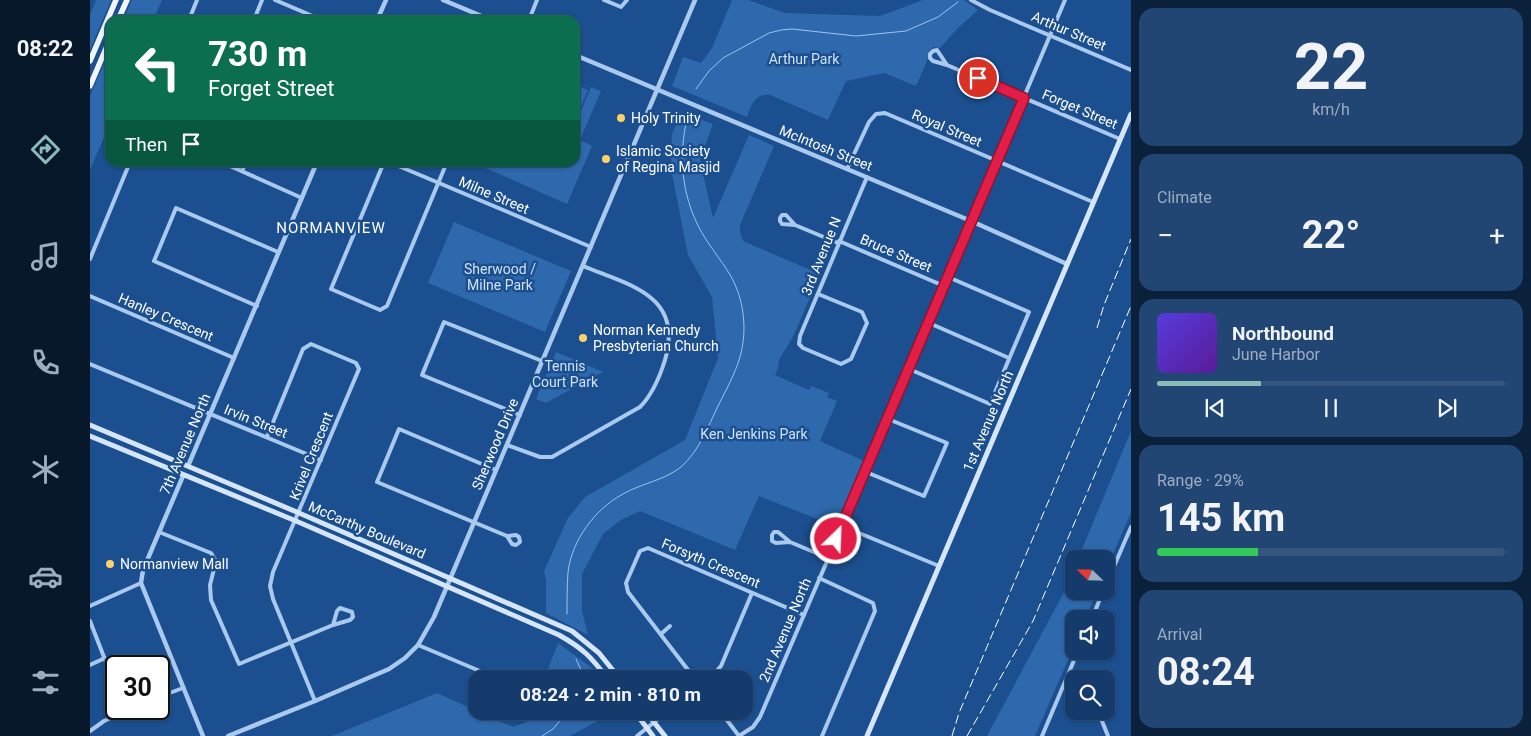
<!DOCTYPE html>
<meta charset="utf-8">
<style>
body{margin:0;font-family:Roboto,sans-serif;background:#214673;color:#f1f3f6;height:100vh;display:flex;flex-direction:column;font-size:19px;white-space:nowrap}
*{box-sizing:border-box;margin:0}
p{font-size:16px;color:#9dadc1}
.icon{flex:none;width:28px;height:28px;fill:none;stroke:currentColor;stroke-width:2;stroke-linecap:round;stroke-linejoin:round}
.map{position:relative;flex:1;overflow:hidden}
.panel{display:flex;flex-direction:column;gap:8px;padding:8px;background:#0b203b;width:400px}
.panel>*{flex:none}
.guide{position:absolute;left:15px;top:15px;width:475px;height:152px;border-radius:15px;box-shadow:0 1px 4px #0004,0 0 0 1px #33557e;background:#0b6e4f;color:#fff;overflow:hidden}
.needle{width:32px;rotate:293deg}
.buttons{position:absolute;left:975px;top:550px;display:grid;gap:10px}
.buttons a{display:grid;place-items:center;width:50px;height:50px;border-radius:10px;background:#143b6b;box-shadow:0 1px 4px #0004,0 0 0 1px #33557e;font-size:25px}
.speed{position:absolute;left:15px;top:655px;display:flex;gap:10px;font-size:25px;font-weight:700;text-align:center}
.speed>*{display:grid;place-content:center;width:65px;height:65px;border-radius:50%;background:#143b6b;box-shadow:0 1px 4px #0004,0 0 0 1px #33557e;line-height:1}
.speed .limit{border:2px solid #111;border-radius:8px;background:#fff;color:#111}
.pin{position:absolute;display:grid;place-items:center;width:42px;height:42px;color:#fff;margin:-21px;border:2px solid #fff;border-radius:50%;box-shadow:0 1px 5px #0007}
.me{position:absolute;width:55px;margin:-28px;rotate:24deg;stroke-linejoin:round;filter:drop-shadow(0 0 4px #0008)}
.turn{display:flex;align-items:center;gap:18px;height:105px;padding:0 20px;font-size:22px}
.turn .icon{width:65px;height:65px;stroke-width:2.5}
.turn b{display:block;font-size:35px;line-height:42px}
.then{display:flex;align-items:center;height:48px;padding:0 20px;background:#0003;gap:10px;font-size:19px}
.big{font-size:38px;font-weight:700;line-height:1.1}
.panel .tile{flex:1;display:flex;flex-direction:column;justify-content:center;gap:8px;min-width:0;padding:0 18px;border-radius:15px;background:#214673}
.panel .dial{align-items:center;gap:0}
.dial b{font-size:65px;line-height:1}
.song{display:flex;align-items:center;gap:15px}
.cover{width:60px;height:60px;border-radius:8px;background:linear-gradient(135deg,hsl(250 70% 55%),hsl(270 70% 35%))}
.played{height:5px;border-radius:2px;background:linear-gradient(90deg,#8bbbb9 30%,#33557e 30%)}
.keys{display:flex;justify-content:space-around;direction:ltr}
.heat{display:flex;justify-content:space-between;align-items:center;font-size:28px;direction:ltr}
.charge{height:8px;border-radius:4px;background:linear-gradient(90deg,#34c759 29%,#33557e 0)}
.trip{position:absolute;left:378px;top:670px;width:285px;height:50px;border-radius:15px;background:#143b6b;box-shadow:0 1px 4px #0004,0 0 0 1px #33557e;font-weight:700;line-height:50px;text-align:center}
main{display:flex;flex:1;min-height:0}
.menu{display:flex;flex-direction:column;width:90px;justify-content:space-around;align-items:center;background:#08182b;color:#9dadc1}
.menu .icon{width:35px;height:35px}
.menu .active{color:#8bbbb9}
.menu b{font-size:22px;color:#f1f3f6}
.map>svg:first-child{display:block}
.green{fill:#2e69ad}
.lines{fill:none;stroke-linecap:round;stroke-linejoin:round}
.stream{stroke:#9cc4f0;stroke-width:1}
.minor{stroke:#a9c9ee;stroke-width:4}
.tertiary{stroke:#a9c9ee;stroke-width:4.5}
.secondary{stroke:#d6e6fa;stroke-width:5}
.primary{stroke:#f0f6ff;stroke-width:5.5}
.rail{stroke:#fff;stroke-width:1;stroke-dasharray:9 4;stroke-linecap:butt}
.route-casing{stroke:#92132f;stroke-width:12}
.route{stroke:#e11d48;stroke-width:9}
.poi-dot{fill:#ffd166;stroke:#1b4f8f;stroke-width:2}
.labels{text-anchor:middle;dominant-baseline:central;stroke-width:5;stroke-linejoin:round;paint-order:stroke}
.street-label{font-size:14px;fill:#fff;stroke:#1b4f8f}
.park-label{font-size:14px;fill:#cfe3fa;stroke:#1b4f8f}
.poi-label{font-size:14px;fill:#fff;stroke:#1b4f8f;text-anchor:start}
.neighbourhood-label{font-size:15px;letter-spacing:1px;fill:#fff;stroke:#1b4f8f}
</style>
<main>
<nav class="menu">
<b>08:22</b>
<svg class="icon active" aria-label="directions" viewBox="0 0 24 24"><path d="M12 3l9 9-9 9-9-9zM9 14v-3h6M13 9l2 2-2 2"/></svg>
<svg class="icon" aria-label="music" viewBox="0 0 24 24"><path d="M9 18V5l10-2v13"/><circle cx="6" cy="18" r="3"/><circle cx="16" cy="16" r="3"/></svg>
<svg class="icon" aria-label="phone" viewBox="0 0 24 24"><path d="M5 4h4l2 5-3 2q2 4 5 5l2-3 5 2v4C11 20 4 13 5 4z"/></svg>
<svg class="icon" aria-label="climate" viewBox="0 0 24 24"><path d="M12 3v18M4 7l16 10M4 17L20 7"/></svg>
<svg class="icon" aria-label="car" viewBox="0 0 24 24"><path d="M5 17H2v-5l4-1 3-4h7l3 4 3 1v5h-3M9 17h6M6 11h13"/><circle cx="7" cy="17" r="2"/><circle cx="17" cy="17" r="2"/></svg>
<svg class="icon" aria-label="filters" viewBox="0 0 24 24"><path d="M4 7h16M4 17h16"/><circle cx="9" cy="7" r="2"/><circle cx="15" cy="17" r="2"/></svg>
</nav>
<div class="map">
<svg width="1041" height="736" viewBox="0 0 1041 736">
<rect width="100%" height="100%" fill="#1b4f8f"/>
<g class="green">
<path d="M6 0H21L0 50V15Z"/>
<path d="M42 0H72L63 20H33Z"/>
<path d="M642 0H658L695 13 790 16 833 0H874L888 10 868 28 850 48 843 47 839 51 837 61 826 86 794 73 756 81 738 120 680 95C665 93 661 105 657 117L582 86 593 57 611 63 622 48Z"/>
<path d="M20 50V123L0 170V96Z"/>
<path d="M485 85 498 90 485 121Z"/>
<path d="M501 87 511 91 490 140 502 146 477 204 391 166 393 162H485V125Z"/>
<path d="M592 112 623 124 610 160 623 218 659 135 684 146 650 225C650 233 650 237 655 242L730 274 704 335 689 360 688 368 685 375 719 390 721 386 739 393 737 397 747 401 730 441 774 461 745 526 669 496 645 550 550 511 531 520 513 534 492 574V611L498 635 456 613V580L454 571 478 518 495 497 595 440 628 358 622 297 598 255 581 169 582 134Z"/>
<path d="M364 222 481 271 455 332 338 283Z"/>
<path d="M466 352 513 372 456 403 446 399Z"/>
<path d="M1041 431V513L1016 570V559H988Z"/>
<path d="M984 569V591H1007L995 619H984V646L945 736H897L973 594Z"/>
<path d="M468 643 502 668 510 679H454Z"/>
<path d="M347 693 423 727 437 722 441 711H526L480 736H242Z"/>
</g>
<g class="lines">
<g class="stream">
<path d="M606 89 619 71 633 58 679 33 691 30 702 29 766 36 816 31 848 17 868 2"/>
<path d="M477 614C477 600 477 586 478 572 482 540 505 509 533 494 552 483 573 481 591 467 609 451 618 427 628 406 636 390 645 374 650 357 658 329 654 295 637 270 626 253 613 238 605 219 591 187 589 152 597 119"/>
<path d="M486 659 491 670 490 679"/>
<path d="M452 736 463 729 478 711"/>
</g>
<g class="minor">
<path d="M185 0 232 20"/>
<path d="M514 0 531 7 537 0"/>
<path d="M881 0 900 10 1041 70"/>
<path d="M99 20 107 0"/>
<path d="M164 20 172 0"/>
<path d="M439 20 447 0"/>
<path d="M857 65 843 61 840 58V54L843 51 847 50 857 65 1030 139"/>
<path d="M131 162 212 198"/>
<path d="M294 162 241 289 290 310 297 306 357 162"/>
<path d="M299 162 501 247"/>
<path d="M757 169 779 122 786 114 795 113 1003 202"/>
<path d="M152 171 156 162"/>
<path d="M705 225 696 215H692L690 218V221L692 224 705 225 748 243"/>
<path d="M749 241 854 286"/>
<path d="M0 259 40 162"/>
<path d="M728 294 772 312 777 323 761 359 751 364 713 348 709 344 710 336 777 177"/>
<path d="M0 296 144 358"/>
<path d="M167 306 64 261 86 208 188 252"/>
<path d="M839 323 919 358"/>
<path d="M0 364 231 460"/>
<path d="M819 369 900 404 939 312 858 277"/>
<path d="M430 415 332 375 354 322 452 361"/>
<path d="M177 437 213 349 221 344 266 363 269 369 183 572 180 586 183 599 225 701"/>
<path d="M417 445 450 457H462L550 407C562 395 570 376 575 360 594 295 539 285 493 266"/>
<path d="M406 470 309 429 287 482 417 536 426 535 429 537 430 542 426 545 422 544 417 536"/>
<path d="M776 472 834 496 857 443 798 419"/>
<path d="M752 526 849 566"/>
<path d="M69 532 121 553 126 561 120 585 121 600 149 664 243 625 260 620 263 617 262 612 250 608 247 611 243 625"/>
<path d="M700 542 686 543 682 541V535L684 532H688L700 542 738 558"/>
<path d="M729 578 783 603 785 611 732 736"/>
<path d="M1016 585 1041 527"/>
<path d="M0 606 51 583"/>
<path d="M1002 619 1013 591"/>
<path d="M0 621 26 688"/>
<path d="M571 634 580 626"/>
<path d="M328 645 397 674 400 679"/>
<path d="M0 665 15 658"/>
<path d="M397 674C404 674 413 671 417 679"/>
<path d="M605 679 538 592 536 583 550 551 558 548 714 615"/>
<path d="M619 679 631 666 662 593"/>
<path d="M976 679 984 682"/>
<path d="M69 697 93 688"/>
<path d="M630 711 649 736 663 727 670 717 787 445 975 0"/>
<path d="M1008 711 1018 736"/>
<path d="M0 731 14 721 42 709"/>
<path d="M547 736 578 711"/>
<path d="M952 736 988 651"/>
</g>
<g class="tertiary">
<path d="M353 0 401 20"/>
<path d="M287 20 296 0"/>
<path d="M485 55 881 221 977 264"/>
<path d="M98 466 227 162"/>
<path d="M93 476 53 570 51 583 113 736"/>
<path d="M138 736 225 701 299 669 315 658 328 645 344 617 605 0"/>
</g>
<g class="secondary">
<path d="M0 425 209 513 482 631 509 653 530 679"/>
<path d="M0 436 206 521 469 635C494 649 501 657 518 679"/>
<path d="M544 711 563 736"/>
<path d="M555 711 575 736"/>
<path d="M777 736 1041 114"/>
</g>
<g class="primary">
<path d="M28 20 37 0"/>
<path d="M0 61 26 0"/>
<path d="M0 86 20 39"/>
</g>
<g class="rail">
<path d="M1007 328 1014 305 1041 239"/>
<path d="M862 736 869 713 1041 306"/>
<path d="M877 736 943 621 1041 389"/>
</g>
</g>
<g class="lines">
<g class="route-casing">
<path id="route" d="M746 539 934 98 888 78"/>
</g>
<use href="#route" class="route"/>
</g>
<g class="poi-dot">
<circle cx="531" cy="118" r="5"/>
<circle cx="516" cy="159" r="5"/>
<circle cx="493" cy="338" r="5"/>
<circle cx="20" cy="564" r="5"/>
</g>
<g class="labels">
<g class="street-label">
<text transform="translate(979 31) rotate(23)">Arthur Street</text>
<text transform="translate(990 109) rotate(23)">Forget Street</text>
<text transform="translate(857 128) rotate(23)">Royal Street</text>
<text transform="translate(736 148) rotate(22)">McIntosh Street</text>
<text transform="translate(404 195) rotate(23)">Milne Street</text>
<text transform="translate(806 253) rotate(23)">Bruce Street</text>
<text transform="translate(731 256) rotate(-68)">3rd Avenue N</text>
<text transform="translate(76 317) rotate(23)">Hanley Crescent</text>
<text transform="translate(166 421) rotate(22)">Irvin Street</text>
<text transform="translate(898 421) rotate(-67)">1st Avenue North</text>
<text transform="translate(95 444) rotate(-67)">7th Avenue North</text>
<text transform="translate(405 444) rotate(-67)">Sherwood Drive</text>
<text transform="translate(221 456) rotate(-68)">Krivel Crescent</text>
<text transform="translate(277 530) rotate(23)">McCarthy Boulevard</text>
<text transform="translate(621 563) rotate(23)">Forsyth Crescent</text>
<text transform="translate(695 630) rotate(-67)">2nd Avenue North</text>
</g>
<g class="park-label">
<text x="714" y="59">Arthur Park</text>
<text x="410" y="269">Sherwood /<tspan x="410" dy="16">Milne Park</tspan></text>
<text x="475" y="366">Tennis<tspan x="475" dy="16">Court Park</tspan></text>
<text x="664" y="434">Ken Jenkins Park</text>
</g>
<g class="poi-label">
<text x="541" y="118">Holy Trinity</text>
<text x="526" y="151">Islamic Society<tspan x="526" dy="16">of Regina Masjid</tspan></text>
<text x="503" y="330">Norman Kennedy<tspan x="503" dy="16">Presbyterian Church</tspan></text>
<text x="30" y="564">Normanview Mall</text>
</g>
<g class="neighbourhood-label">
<text x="241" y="228">NORMANVIEW</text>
</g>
</g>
</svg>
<div class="buttons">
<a><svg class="needle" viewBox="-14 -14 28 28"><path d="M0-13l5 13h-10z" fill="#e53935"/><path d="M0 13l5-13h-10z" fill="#9dadc1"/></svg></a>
<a><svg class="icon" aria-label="sound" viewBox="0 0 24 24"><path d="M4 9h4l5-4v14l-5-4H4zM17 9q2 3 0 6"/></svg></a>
<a><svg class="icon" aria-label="search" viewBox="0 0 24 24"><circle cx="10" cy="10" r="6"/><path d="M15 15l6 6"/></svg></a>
</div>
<div class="speed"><div class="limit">30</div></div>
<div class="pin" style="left:888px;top:78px;background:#d93025"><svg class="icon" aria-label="arrive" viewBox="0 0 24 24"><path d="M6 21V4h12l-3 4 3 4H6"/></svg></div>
<svg class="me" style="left:746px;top:539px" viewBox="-20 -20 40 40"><circle r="17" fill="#e11d48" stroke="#fff" stroke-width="3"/><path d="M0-11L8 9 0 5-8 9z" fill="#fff"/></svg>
<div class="trip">08:24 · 2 min · 810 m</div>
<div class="guide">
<div class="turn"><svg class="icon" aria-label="left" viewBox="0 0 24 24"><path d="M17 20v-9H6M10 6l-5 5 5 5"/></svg><div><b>730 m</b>Forget Street</div></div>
<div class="then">Then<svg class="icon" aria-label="arrive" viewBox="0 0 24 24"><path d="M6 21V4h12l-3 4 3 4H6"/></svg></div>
</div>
</div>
<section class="panel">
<div class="tile dial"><b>22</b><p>km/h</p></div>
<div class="tile"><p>Climate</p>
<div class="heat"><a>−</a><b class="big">22°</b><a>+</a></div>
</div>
<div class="tile">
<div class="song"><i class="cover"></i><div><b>Northbound</b><p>June Harbor</p></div></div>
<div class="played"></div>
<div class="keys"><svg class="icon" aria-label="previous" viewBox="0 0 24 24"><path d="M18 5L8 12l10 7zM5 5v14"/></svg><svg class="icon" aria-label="pause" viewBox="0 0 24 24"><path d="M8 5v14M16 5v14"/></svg><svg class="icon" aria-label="next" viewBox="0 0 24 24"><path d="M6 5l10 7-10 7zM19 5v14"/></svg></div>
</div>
<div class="tile"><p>Range · 29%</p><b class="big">145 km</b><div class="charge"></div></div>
<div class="tile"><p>Arrival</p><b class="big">08:24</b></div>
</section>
</main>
